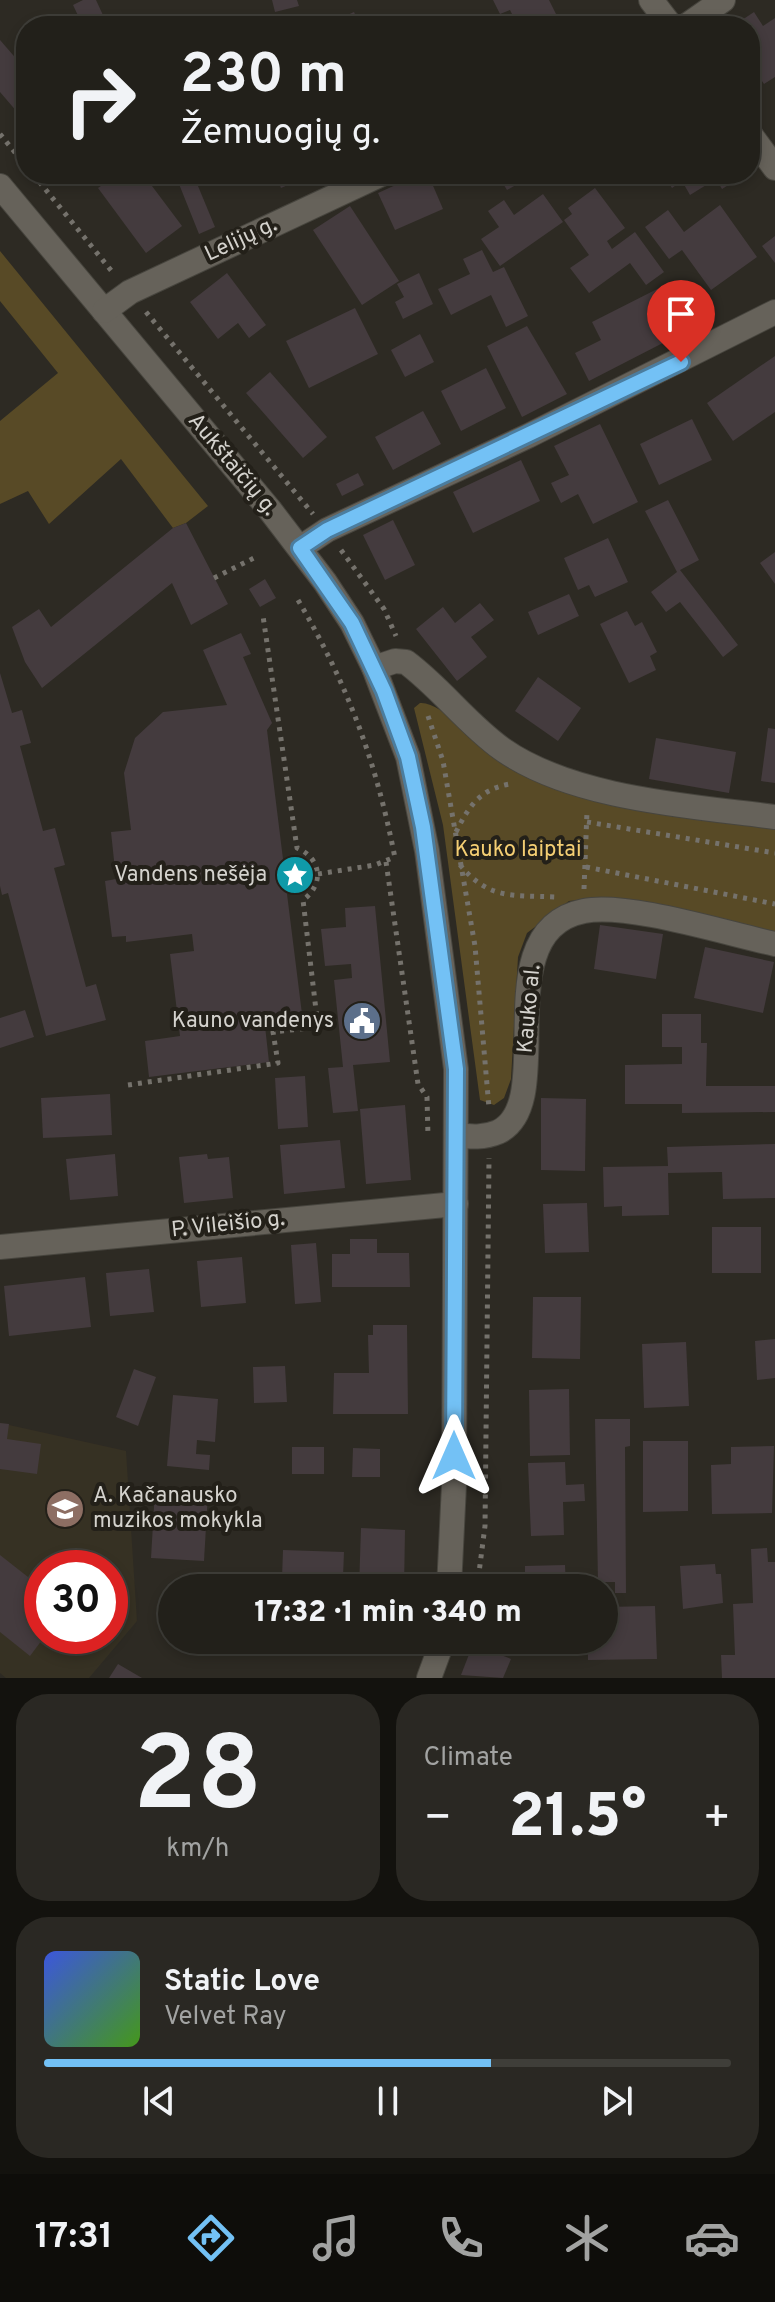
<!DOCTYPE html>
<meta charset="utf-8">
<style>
body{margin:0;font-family:Overpass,sans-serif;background:#2a2823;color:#f1f3f6;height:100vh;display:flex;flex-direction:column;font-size:30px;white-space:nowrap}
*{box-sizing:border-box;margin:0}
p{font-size:26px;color:#a2a3a2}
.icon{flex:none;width:44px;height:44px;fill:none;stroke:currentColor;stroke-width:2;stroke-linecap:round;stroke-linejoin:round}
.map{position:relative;height:1678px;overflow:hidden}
.drawer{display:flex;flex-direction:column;gap:16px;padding:16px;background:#13120e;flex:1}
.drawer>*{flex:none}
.top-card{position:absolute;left:16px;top:16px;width:744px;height:168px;border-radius:32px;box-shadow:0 4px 12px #0003,0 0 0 2px #3f3e39;background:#22201a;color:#f1f3f6;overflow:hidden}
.speed{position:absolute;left:24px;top:1550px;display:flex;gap:16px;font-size:40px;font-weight:700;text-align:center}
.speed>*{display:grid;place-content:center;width:104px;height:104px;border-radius:50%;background:#22201a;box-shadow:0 4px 12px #0003,0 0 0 2px #3f3e39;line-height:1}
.speed .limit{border:12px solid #d22;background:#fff;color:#111}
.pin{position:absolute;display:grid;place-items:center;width:68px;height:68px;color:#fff;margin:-82px -34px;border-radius:50% 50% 50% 0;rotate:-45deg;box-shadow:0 0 8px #0007}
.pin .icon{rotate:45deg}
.me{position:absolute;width:88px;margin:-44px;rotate:0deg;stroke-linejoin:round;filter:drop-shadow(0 0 6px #0008)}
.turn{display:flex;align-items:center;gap:28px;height:168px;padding:0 32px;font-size:36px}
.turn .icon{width:104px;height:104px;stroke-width:2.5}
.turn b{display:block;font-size:56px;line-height:68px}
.big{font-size:60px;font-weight:800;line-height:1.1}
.drawer .widget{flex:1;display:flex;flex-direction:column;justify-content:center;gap:12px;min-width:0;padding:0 28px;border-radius:32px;background:#2a2823}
.drawer .dial{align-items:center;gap:0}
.dial b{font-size:104px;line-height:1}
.song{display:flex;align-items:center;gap:24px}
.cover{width:96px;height:96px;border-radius:12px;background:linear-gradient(135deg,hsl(230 70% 55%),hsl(100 70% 35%))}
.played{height:8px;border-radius:4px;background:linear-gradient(90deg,#73c1f5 65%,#3f3e39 65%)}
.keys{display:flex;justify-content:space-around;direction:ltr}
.heat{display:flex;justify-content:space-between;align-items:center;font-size:44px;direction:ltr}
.drawer .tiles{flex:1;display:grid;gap:16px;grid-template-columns:1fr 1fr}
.widget:last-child{grid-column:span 2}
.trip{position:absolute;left:158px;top:1574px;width:460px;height:80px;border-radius:40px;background:#22201a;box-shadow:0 4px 12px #0003,0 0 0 2px #3f3e39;font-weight:800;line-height:80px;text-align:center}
.tabs{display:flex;height:128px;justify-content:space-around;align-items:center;background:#0e0d0a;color:#a2a3a2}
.tabs .icon{width:56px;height:56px}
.tabs .current{color:#73c1f5}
.tabs b{font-size:36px;color:#f1f3f6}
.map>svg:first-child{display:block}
.built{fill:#363123;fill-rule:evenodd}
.green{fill:#584a26}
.building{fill:#443b3e}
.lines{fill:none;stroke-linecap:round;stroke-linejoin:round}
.minor-casing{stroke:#47453e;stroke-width:26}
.path{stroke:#75726c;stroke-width:5;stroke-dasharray:4 6;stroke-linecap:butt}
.minor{stroke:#66625a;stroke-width:24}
.route-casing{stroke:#4b7d9f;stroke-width:20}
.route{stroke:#73c1f5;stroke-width:14}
.labels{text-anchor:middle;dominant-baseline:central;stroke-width:8;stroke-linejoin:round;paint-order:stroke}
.street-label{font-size:22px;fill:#d4d2cd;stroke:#232019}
.park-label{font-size:22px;fill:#f4ce73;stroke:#232019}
.poi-label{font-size:22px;fill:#d4d2cd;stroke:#232019;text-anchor:end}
</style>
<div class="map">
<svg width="775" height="1678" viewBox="0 0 775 1678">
<rect width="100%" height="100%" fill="#2d2a23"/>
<path class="built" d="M0 1423 126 1451 137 1621 89 1678H6L0 1673ZM42 1568H110V1636H42Z"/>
<g class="green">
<path d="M0 251 208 506 186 523 173 528 121 459 49 524 28 491 0 504V421L58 373 0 301Z"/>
<path d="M420 703C443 701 486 752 506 766 516 773 529 777 541 782L775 828V933L601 898 569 901 527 933 518 957 511 1079 504 1098 494 1105 480 1100 443 825 414 708Z"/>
</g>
<g class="building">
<path d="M83 0H96L108 26H83L73 5Z"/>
<path d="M272 0H297L299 6 275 12Z"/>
<path d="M493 0H549L562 26H518L510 10 500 14Z"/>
<path d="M354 12 360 26H323Z"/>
<path d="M754 12 763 26 775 18V77L764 84 760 78 752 83 750 80V26H733Z"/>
<path d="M0 40 26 70V106L18 113 0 92Z"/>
<path d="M118 174H143L182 226 146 253 98 188Z"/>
<path d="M175 174H193L215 227 199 234Z"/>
<path d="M205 174H231L209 183Z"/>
<path d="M275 174H314L281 188Z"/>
<path d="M420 174H428L443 209 395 230 378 193Z"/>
<path d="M497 174H535L507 190Z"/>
<path d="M663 174H746L722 189 716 179 690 195 682 181 672 188Z"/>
<path d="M595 188 625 228 607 241 612 249 635 232 664 272 646 285 630 263 589 293 570 268 589 255 564 220 572 214 568 208Z"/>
<path d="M543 194 563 222 500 266 481 239 499 227 488 211 504 200 514 215Z"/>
<path d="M720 205 757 257 711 290 682 250 669 259 645 227 668 210 684 232Z"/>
<path d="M350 206 399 281 362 305 313 230Z"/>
<path d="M775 236V263L762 246Z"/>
<path d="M482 250 493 272 504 267 528 316 506 327 491 295 451 315 438 289 470 274 463 259Z"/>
<path d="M227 273 266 325 249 338 238 323 218 339 190 302Z"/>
<path d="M419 273 433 304 403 319 395 302 404 297 397 284Z"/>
<path d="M669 283 692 328 589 381 575 353 601 340 592 322Z"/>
<path d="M355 308 378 354 309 388 286 341Z"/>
<path d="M527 326 567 394 522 417 487 346Z"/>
<path d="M420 334 434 362 405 377 391 350Z"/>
<path d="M775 356V412L733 441 707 403Z"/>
<path d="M486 368 506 408 461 431 441 391Z"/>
<path d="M270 372 327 437 303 458 246 393Z"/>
<path d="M423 411 441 444 393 470 375 437Z"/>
<path d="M692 419 712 460 659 485 640 444Z"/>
<path d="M600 424 638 502 593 524 578 494 561 503 551 483 569 475 554 446Z"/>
<path d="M521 460 540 501 473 533 453 492Z"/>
<path d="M358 473 364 485 342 496 336 484Z"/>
<path d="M668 500 699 560 680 570 738 645 723 657 680 602 666 612 651 592 677 572 645 511Z"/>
<path d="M393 520 415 565 385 580 363 535Z"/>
<path d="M186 523 228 604 191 625 172 583 42 688 25 662 12 627 39 609 51 627 173 528Z"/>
<path d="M608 538 628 582 595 597 589 585 578 590 564 558Z"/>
<path d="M775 552V584L760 563Z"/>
<path d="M265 579 276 598 260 607 249 589Z"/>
<path d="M569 594 579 616 538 635 528 612Z"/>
<path d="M480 603 494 620 471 637 487 657 457 681 416 629 443 607 455 623Z"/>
<path d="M627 611 635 626 642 622 657 652 650 656 656 670 629 683 600 624Z"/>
<path d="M241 633 251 654 243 657 272 723 267 730 283 859H291L295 893 287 894 303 1022 265 1026 269 1062 149 1077 145 1041 180 1036 170 954 194 951 192 934 126 942V936L112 937 105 881 116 879 111 832 131 830 124 773 135 738 163 712 227 705 203 650Z"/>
<path d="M0 673 12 713 22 710 31 743 20 746 43 831 55 828 65 865 54 868 86 987 96 984 106 1020 46 1036 8 893 2 895 0 886Z"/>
<path d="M538 677 581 708 558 741 515 711Z"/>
<path d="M768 728 775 729V783L761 781Z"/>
<path d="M656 738 736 752 729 793 649 779Z"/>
<path d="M375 906 390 1062 353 1065 358 1111 333 1113 328 1068 343 1067 334 980 352 978 351 964 325 966 321 929 346 927 345 908Z"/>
<path d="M600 925 663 934 656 979 594 969Z"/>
<path d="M705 947 774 962 763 1013 694 998Z"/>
<path d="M25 1010 34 1037 0 1048V1018Z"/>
<path d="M662 1014H701V1043H707L706 1086H775V1112L682 1113V1104H625V1065L682 1064V1047H662Z"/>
<path d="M305 1076 308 1127 278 1129 275 1078Z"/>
<path d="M110 1094 112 1135 43 1138 41 1098Z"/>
<path d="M541 1098 586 1099 585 1171 541 1170Z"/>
<path d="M405 1105 411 1180 366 1184 360 1109Z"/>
<path d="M340 1140 345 1188 284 1194 280 1145Z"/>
<path d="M775 1144V1198L723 1199 722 1172 668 1173 669 1215 622 1216V1206L604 1207 603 1167 668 1166 667 1147Z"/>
<path d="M115 1154 118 1196 70 1200 66 1159Z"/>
<path d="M207 1154 208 1159 229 1157 233 1198 184 1203 179 1157Z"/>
<path d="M587 1203 589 1252 545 1253 543 1204Z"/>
<rect x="712" y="1227" width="49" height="46"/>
<path d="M350 1239H377V1253H409L410 1287H332V1254H350Z"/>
<path d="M316 1243 321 1302 295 1304 291 1245Z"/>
<path d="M242 1257 246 1303 201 1307 197 1261Z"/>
<path d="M149 1269 154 1312 110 1316 106 1273Z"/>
<path d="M85 1277 91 1327 9 1336 4 1286Z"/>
<path d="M533 1297H581L580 1359 532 1358Z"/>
<path d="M373 1325H407L408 1414H333L334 1373H369L368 1335H373Z"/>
<path d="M775 1339V1378L757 1380 755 1341Z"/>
<path d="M686 1342 689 1406 644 1408 642 1344Z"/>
<path d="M285 1366 287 1402 254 1403 253 1367Z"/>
<path d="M134 1369 156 1377 138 1426 116 1417Z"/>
<path d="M569 1389 570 1455 530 1456 529 1390Z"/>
<path d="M173 1395 218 1399 215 1442 197 1440 196 1454 210 1455 209 1470 167 1466Z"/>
<path d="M595 1419H630V1446L625 1447 626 1593H615V1582H598Z"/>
<path d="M0 1423 9 1424 7 1439 41 1444 37 1474 0 1469Z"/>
<path d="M643 1441H688V1511L643 1512Z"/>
<path d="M774 1446 772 1513 712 1514 711 1465 731 1464V1447Z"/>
<rect x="292" y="1447" width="32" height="27"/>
<path d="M353 1448 380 1449V1477H352Z"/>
<path d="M565 1462 566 1485 584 1484 585 1501 563 1502 564 1535 531 1536 528 1463Z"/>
<path d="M155 1490 208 1493 204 1561 151 1558Z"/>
<path d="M361 1528 405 1530 404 1588H359Z"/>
<path d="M767 1548 768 1562H775V1678H722L721 1655H735L733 1604 753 1603 751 1549Z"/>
<path d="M283 1550 344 1552 343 1577H335V1588H302V1579L282 1578Z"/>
<path d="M0 1555 42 1588V1636H45L30 1656 0 1632Z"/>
<path d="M715 1564 716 1574H721L723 1603 683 1609 680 1566Z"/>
<path d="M565 1565 566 1588H525V1566Z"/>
<path d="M655 1606 657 1659 588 1660V1640H604V1607Z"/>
<path d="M199 1640H236L229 1654Z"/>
<path d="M473 1644 511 1659 503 1678 461 1675Z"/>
<path d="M118 1664 142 1678H109Z"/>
</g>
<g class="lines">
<g class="minor-casing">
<g id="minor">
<path d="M651 0 671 26"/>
<path d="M686 26 723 0"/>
<path d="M750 134 775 168"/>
<path d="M0 186 270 510 325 582 352 623 374 668 408 757 427 851 456 1069 454 1485 449 1588"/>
<path d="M104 311 130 292 382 174"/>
<path d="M300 548 327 530 528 436 775 312"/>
<path d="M374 668 395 661 406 662C441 688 467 724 502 749 573 799 691 806 775 817"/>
<path d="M456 1135C471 1137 484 1138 498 1132 561 1103 483 931 584 911 627 902 728 934 775 944"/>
<path d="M0 1247 456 1204"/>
<path d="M429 1678 443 1640"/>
</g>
</g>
<g class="path">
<path d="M0 134 26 166"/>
<path d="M33 174 114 274"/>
<path d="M146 312 313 514"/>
<path d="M341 550 384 609 396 636"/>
<path d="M214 578 256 557"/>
<path d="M298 600C348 685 376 761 395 858"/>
<path d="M428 716 443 761 475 946 489 1108"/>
<path d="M587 822 775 853"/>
<path d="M456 832C469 806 480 789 510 784"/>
<path d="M386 862 418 1084 427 1097 428 1136"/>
<path d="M460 865C489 900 513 895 555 897"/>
<path d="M586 867 775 904"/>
<path d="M318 874 375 865 395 857"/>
<path d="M584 889 587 811"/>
<path d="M128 1085 278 1063 273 1032 318 1027 303 900C325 884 321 858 297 848L263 616"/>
<path d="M477 1588 485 1526 489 1158"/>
</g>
<use href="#minor" class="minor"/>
</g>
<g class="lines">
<g class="route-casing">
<path id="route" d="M454 1456 456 1069 423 827 408 757 384 691 352 623 300 548 327 530 681 362"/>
</g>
<use href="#route" class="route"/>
</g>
<defs>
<g id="sight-disc" transform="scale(2)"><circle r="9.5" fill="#0f9aa8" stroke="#232019"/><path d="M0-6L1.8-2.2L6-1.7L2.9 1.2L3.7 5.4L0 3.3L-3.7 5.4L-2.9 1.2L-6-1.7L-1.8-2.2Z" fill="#fff"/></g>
<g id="civic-disc" transform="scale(2)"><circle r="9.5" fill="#5c6f8a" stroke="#232019"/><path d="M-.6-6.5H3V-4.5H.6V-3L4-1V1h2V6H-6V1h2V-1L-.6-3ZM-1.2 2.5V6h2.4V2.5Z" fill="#fff"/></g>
<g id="school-disc" transform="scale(2)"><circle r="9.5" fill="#8d6e63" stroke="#232019"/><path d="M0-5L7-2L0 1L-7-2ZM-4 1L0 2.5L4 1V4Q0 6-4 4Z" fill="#fff"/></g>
</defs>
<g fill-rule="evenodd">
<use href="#sight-disc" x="295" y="875"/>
<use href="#civic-disc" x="362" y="1021"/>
<use href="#school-disc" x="65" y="1509"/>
</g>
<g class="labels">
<g class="street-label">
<text transform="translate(241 240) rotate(-25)">Lelijų g.</text>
<text transform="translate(232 465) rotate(50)">Aukštaičių g.</text>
<text transform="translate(530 1009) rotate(-85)">Kauko al.</text>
<text transform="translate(228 1225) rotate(-6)">P. Vileišio g.</text>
</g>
<g class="park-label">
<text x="518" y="850">Kauko laiptai</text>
</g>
<g class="poi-label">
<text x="267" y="875">Vandens nešėja</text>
<text x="334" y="1021">Kauno vandenys</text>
<text x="93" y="1496" text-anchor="start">A. Kačanausko<tspan x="93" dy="25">muzikos mokykla</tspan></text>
</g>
</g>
</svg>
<div class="speed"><div class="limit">30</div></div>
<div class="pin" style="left:681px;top:362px;background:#d93025"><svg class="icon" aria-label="arrive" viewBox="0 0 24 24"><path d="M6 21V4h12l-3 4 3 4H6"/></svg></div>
<svg class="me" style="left:454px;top:1456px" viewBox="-20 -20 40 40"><path d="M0-17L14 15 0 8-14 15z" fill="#73c1f5" stroke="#fff" stroke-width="4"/></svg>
<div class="trip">17:32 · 1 min · 340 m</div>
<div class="top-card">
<div class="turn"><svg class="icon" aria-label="right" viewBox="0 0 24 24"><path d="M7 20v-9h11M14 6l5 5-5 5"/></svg><div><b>230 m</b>Žemuogių g.</div></div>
</div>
</div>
<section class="drawer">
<div class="tiles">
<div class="widget dial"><b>28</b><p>km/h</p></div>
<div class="widget"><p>Climate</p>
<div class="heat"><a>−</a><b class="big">21.5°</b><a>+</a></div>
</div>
<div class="widget">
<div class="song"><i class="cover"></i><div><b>Static Love</b><p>Velvet Ray</p></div></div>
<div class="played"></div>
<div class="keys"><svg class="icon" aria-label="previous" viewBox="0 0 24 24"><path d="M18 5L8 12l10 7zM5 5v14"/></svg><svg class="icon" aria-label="pause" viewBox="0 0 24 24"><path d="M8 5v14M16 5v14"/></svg><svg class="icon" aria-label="next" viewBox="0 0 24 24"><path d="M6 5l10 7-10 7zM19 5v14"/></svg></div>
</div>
</div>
</section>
<nav class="tabs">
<b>17:31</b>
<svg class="icon current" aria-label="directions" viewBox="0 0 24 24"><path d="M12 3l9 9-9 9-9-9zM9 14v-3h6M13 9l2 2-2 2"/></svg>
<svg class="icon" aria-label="music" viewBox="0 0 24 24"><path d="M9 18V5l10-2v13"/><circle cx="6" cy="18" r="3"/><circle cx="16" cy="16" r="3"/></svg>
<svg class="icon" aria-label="phone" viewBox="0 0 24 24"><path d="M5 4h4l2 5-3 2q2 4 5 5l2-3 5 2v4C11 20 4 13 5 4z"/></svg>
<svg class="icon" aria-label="climate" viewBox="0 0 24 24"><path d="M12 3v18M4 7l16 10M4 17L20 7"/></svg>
<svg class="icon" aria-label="car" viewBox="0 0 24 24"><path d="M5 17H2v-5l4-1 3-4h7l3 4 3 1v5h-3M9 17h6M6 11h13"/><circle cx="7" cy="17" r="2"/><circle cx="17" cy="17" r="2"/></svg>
</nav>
